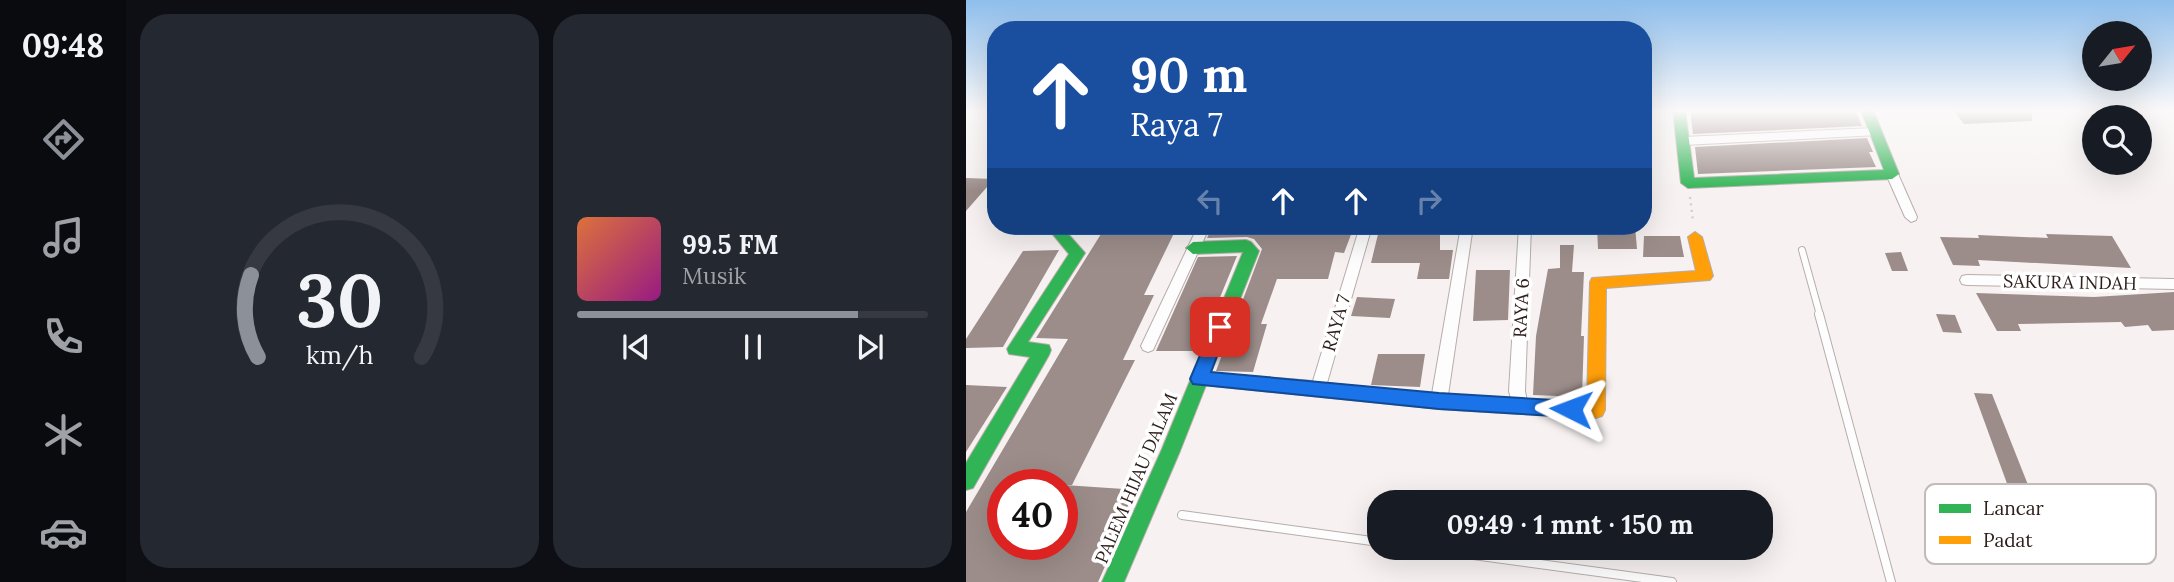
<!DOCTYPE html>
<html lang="id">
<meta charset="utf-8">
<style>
body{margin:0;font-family:Lora,serif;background:#242831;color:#f1f3f6;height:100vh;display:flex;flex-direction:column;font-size:26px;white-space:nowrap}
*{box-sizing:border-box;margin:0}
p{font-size:23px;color:#9ea1a6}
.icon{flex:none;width:38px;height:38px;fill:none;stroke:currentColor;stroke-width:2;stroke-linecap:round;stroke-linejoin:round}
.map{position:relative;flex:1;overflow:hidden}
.details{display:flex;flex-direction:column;gap:14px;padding:14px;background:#0d0f14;width:840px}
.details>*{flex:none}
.top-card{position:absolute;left:21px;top:21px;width:665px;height:214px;border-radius:28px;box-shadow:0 7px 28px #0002;background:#1a4fa0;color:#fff;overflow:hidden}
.needle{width:46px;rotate:60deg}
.fabs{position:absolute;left:1116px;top:21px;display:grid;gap:14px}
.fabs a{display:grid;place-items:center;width:70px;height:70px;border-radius:50%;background:#171b24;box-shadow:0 7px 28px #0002;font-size:35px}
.speed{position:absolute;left:21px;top:469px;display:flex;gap:14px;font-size:35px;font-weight:700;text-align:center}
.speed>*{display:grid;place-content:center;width:91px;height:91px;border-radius:50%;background:#171b24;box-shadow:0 7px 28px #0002;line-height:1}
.speed .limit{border:10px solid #d22;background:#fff;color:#111}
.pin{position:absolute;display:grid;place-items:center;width:60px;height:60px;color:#fff;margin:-30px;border-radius:14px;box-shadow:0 4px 10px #0006}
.me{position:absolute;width:77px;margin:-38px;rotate:273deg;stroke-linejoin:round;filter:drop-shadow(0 0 5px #0008)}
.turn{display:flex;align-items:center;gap:24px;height:147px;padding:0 28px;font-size:32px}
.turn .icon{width:91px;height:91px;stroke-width:2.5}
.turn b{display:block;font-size:49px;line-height:60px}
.lanes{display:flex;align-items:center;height:66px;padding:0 28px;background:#0003;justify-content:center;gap:35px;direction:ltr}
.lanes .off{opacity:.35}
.details .tile{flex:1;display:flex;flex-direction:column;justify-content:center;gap:10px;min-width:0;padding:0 24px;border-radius:28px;background:#242831}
.details .dial{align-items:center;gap:0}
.dial svg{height:182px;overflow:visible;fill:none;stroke:#363941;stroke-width:7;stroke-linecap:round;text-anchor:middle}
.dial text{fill:#f1f3f6;stroke:none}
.song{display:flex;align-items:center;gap:21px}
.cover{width:84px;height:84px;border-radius:10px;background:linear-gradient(135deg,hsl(20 70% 55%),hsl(310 70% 35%))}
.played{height:7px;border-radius:4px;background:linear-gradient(90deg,#8c9099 80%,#363941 80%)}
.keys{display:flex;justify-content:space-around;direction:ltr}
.details .tiles{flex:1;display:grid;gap:14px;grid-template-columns:repeat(2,1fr)}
.trip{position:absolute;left:401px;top:490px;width:406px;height:70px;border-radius:28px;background:#171b24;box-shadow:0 7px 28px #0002;font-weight:700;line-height:70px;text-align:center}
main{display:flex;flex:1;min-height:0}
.menu{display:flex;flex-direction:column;width:126px;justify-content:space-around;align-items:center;background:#090b0e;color:#9ea1a6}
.menu .icon{width:49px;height:49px}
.menu .current{color:#8c9099}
.menu b{font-size:32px;color:#f1f3f6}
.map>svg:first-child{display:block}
.building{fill:#9c8d8a;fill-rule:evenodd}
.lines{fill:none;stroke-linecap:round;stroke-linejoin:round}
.lane-far1-casing{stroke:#b7adab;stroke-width:8}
.lane-casing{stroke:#b7adab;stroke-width:10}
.street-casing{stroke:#b7adab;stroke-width:2}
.fast-casing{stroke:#b7adab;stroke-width:2}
.slow-casing{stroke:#b7adab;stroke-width:2}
.path{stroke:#d3d0d0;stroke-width:2.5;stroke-dasharray:2 4.5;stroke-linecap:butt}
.lane-far1{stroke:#fefdfd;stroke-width:6}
.lane{stroke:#fefdfd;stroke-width:8}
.street{fill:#fefdfd;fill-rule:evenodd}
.fast{fill:#30b455;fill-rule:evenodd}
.slow{fill:#ff9f0a;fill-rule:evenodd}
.route{fill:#1a73e8;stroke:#114b97;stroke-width:2}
.labels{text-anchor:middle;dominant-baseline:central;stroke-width:7;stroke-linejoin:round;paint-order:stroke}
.street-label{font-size:18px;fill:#2f201d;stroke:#fff}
.key{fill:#fff;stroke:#c1bcbb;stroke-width:2}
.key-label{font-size:19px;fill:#2f201d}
</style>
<main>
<nav class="menu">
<b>09:48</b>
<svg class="icon current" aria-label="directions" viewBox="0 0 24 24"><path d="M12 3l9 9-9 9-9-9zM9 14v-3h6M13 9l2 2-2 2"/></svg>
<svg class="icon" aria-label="music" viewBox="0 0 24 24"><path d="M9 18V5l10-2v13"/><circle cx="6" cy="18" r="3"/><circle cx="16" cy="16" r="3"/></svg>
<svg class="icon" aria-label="phone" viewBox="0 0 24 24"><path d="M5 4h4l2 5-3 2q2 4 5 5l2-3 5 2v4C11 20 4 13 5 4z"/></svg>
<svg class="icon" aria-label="climate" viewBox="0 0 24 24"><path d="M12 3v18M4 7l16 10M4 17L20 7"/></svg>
<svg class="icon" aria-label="car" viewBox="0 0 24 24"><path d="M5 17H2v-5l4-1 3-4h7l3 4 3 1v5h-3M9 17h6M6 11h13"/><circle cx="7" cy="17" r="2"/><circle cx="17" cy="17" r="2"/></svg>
</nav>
<section class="details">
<div class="tiles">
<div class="tile dial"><svg viewBox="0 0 100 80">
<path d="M14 69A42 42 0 1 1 86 69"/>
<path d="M14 69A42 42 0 0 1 11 33" stroke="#8c9099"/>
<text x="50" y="56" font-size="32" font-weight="700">30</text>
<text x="50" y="72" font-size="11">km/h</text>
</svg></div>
<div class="tile">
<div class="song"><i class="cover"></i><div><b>99.5 FM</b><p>Musik</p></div></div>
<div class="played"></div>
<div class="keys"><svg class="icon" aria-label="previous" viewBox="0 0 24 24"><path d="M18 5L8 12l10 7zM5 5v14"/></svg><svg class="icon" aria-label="pause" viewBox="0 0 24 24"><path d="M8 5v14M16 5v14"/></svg><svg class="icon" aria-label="next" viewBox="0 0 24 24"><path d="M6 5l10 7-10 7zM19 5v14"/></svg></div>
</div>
</div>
</section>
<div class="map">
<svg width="1208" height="582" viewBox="0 0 1208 582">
<rect width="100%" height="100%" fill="#f7f2f1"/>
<g class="building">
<path d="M724 110H889L896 126 727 134Z"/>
<path d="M1066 110V121L998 124 988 111Z"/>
<path d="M901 138 907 152H903L910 167 732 174 729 147Z"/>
<path d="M0 178 28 179 0 211Z"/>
<path d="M140 226 211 227 178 295H188L157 360H169L106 485H98L173 490 132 582H0V512L102 339 70 338ZM37 485H96V544H37Z"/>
<path d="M247 226H333L332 229 386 232 378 253 369 252 362 279H311L295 324H301L287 372 250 371 296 249 288 239 281 237 241 238Z"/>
<path d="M414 226H474V250H487L483 279H451L454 263H405Z"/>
<path d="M631 226H669L671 249H632Z"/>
<path d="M1080 234 1146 236 1165 268 1012 260 1014 266 987 265 974 237 1013 238 1012 235 1082 238Z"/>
<path d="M678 236H714L718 257H677Z"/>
<path d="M594 245H608L606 272H618L615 336H618L616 397 567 395 570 336 576 302 582 269 594 268Z"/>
<path d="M93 250 37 347 0 348V339L57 251Z"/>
<path d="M935 252 942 271H926L919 253Z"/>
<path d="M271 256 232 351H190L232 257Z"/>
<path d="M510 270H544L542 320 507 321Z"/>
<path d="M1208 292V330L1186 331 1182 325 1159 327 1155 322 1052 324 1055 331H1031L1010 293 1128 297Z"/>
<path d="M391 297 429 299 424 318 385 316Z"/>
<path d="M970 314 989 315 996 333 977 332Z"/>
<path d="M412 354H459L454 387 405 385Z"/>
<path d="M0 385 41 387 0 452Z"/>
<path d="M1008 393 1026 394 1068 500H1047Z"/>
</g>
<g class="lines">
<g class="lane-far1-casing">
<path id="lane-far1" d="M836 250 854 315"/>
</g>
<g class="lane-casing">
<g id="lane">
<path d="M853 314 925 582"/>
<path d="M216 515 413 542"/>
<path d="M456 548 706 582"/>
</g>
</g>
<g class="street-casing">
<g id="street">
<path d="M908 128 914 132 912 135 718 145 712 141 718 137Z"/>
<path d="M926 170 932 174 951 217 950 220 945 222 939 217 920 174Z"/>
<path d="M232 226H244L187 350 182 352 177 350 175 346Z"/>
<path d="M394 226H406L361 383 466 394 495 226H507L482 395 545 399 543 391 553 226H565L559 391 562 407 560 412 554 414 473 409 228 384 225 379 228 374 233 372 347 381Z"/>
<path d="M1001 275 1208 279V289L1001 285 996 284 994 280 996 276Z"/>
</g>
</g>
<g class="fast-casing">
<g id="fast">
<path d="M707 110H719L728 178 918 170 895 110H907L933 174 926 179 722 188 715 183Z"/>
<path d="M80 226H95L119 253 62 342 83 345 85 350 83 355 7 488 0 490V463L64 357 43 354 41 349 103 254Z"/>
<path d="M280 240 285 242 293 251 214 451 158 582H136L196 449 277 252 227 254 220 248 227 242Z"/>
</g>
</g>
<g class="slow-casing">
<path id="slow" d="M729 232 736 237 747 276 744 280 640 288 639 410 636 416 630 418 548 413 545 407 548 401 554 399 621 402 624 282 626 278 730 271 722 237Z"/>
</g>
<path class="path" d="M724 197 727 221"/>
<use href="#lane-far1" class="lane-far1"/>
<use href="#lane" class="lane"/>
<use href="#street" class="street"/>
<use href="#fast" class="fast"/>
<use href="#slow" class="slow"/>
</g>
<linearGradient id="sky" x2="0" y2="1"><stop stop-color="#8ebeec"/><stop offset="0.58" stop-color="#fbf9f9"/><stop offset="1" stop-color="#fbf9f9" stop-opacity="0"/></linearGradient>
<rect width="1208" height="191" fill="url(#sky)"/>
<path class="route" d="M254 321 260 323 262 327 245 372 473 393 605 401 611 403 614 409 611 415 605 417 473 409 227 384 224 379 246 327 248 323Z"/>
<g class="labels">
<g class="street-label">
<text transform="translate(1104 282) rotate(1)">SAKURA INDAH</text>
<text transform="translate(555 308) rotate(-87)">RAYA 6</text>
<text transform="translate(370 323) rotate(-74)">RAYA 7</text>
<text transform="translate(170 478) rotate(-67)">PALEM HIJAU DALAM</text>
</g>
</g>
<rect x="959" y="484" width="231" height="80" rx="10" class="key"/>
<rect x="973" y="504" width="32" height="9" fill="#30b455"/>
<rect x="973" y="536" width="32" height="8" fill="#ff9f0a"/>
<g class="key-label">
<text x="1017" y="515">Lancar</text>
<text x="1017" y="547">Padat</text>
</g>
</svg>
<div class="fabs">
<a><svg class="needle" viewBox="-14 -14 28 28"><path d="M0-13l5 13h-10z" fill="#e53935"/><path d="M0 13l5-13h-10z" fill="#9ea1a6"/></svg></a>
<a><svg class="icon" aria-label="search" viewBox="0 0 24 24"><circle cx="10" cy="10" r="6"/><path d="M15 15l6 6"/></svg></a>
</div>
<div class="speed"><div class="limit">40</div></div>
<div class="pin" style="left:254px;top:327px;background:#d93025"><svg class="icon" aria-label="arrive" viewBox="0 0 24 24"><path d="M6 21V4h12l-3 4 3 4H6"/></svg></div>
<svg class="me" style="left:605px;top:409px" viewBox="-20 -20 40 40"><path d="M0-17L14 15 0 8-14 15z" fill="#1a73e8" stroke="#fff" stroke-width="4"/></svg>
<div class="trip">09:49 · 1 mnt · 150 m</div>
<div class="top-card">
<div class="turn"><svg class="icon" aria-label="ahead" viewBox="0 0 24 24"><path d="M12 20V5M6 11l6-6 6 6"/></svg><div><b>90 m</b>Raya 7</div></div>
<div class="lanes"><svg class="icon off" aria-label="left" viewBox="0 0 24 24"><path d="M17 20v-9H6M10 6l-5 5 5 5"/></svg><svg class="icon" aria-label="ahead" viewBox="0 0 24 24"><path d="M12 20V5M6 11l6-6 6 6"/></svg><svg class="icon" aria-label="ahead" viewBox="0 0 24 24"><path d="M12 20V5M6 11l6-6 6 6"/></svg><svg class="icon off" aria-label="right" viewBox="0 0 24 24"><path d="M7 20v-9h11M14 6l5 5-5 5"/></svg></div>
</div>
</div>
</main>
